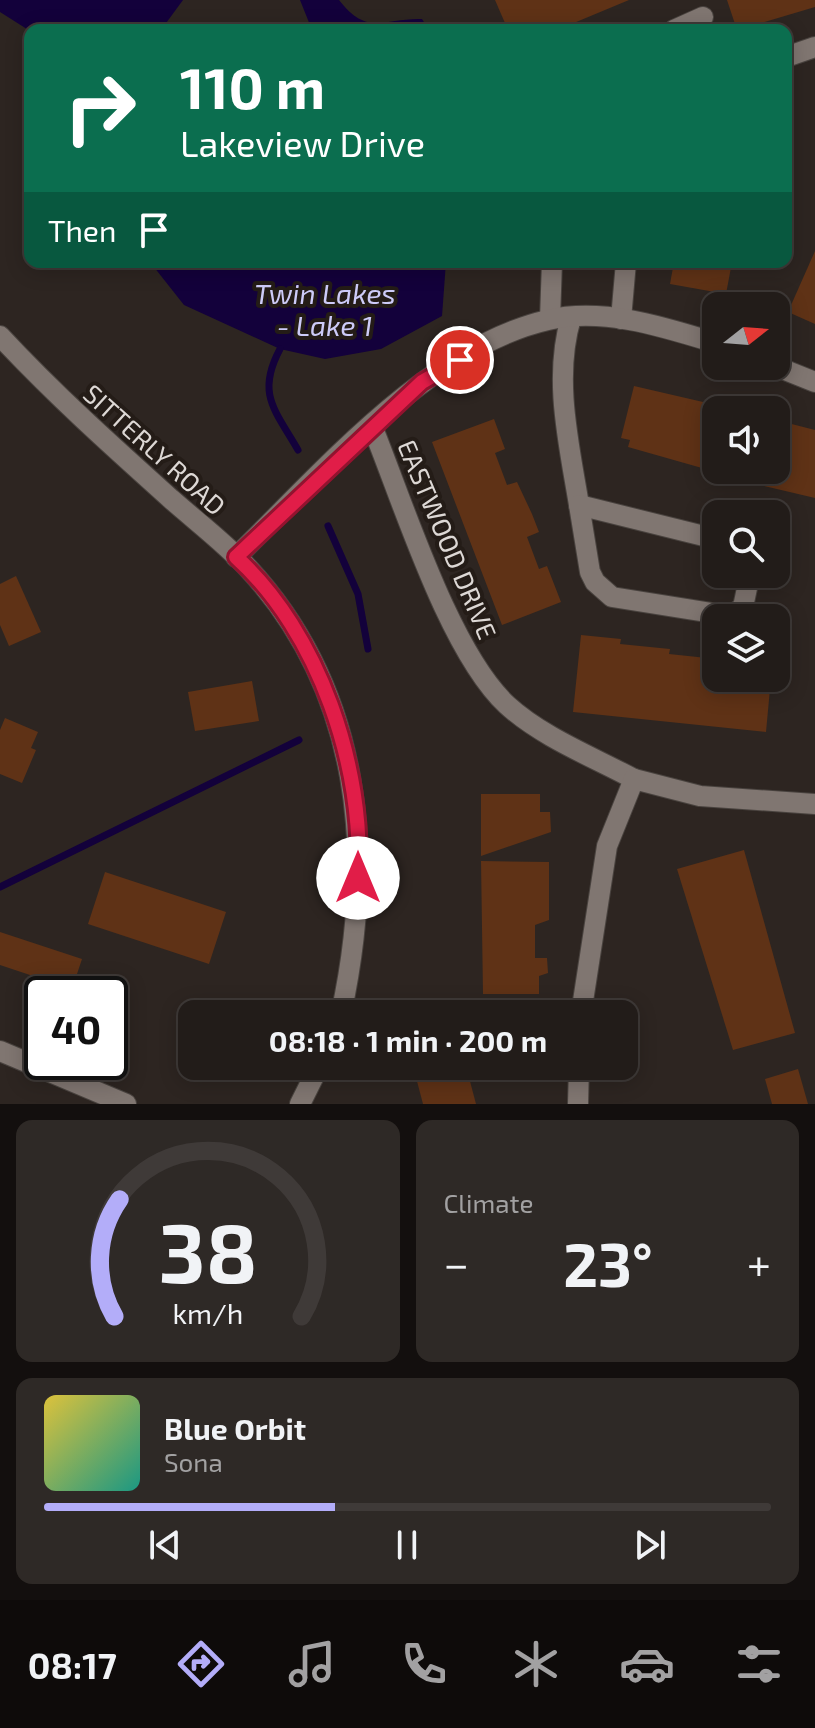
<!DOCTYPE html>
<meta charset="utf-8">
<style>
body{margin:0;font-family:"Exo 2",sans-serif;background:#2e2926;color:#f1f3f6;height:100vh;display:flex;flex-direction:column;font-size:30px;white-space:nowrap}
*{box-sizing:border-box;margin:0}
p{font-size:26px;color:#a2a1a2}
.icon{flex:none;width:44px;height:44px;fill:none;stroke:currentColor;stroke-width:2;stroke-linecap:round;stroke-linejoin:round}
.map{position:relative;height:1104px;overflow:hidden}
.sheet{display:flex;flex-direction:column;gap:16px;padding:16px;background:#130f0e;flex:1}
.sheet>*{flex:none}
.guide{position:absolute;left:24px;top:24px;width:768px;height:244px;border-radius:16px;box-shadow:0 4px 20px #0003,0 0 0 2px #3f3a38;background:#0b6e4f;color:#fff;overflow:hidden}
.needle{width:52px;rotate:73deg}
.tools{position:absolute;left:702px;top:292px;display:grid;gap:16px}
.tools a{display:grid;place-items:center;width:88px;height:88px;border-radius:16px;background:#221c19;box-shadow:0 4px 20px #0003,0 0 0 2px #3f3a38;font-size:40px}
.speed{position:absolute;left:24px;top:976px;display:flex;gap:16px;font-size:40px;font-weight:700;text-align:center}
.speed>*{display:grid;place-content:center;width:104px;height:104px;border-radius:50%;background:#221c19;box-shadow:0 4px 20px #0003,0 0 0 2px #3f3a38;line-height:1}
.speed .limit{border:4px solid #111;border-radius:12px;background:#fff;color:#111}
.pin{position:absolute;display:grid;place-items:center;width:68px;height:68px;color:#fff;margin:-34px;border:4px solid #fff;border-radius:50%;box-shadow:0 2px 8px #0007}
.me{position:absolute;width:88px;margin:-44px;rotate:0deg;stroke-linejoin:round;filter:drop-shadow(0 0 6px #0008)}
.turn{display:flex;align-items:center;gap:28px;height:168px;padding:0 24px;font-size:36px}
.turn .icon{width:104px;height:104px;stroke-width:2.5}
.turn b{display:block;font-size:56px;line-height:68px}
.then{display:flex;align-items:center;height:76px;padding:0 24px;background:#0003;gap:16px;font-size:30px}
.big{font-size:60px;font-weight:700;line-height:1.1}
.sheet .tile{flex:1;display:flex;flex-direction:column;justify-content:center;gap:12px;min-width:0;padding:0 28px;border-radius:16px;background:#2e2926}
.sheet .dial{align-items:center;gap:0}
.dial svg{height:208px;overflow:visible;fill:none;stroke:#3f3a38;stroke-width:7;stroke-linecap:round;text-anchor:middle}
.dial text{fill:#f1f3f6;stroke:none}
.song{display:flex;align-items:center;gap:24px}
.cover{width:96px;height:96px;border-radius:12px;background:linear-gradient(135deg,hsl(50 70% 55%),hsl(170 70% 35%))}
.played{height:8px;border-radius:4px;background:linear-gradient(90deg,#b3adf9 40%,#3f3a38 40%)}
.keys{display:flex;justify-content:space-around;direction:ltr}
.heat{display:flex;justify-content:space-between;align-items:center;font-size:44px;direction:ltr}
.sheet .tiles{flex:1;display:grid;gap:16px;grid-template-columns:1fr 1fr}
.tile:last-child{grid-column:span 2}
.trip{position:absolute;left:178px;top:1000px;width:460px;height:80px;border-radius:16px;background:#221c19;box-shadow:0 4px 20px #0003,0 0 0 2px #3f3a38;font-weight:700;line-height:80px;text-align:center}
.menu{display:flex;height:128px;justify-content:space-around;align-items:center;background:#0e0b0a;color:#a2a1a2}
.menu .icon{width:56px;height:56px}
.menu .active{color:#b3adf9}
.menu b{font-size:36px;color:#f1f3f6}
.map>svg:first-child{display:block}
.water{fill:#13013b}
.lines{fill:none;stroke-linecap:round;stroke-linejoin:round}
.stream{stroke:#13013b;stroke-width:7}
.building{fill:#5f3216}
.minor-casing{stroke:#49433f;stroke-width:22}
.tertiary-casing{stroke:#49433f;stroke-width:22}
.minor{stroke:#807671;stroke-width:20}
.tertiary{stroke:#807671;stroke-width:20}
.route-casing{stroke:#92132f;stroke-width:20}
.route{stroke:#e11d48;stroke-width:14}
.labels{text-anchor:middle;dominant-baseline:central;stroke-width:8;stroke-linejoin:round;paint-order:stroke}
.street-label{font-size:26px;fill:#ddd8d5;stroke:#241c17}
.water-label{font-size:28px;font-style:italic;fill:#cdcbf8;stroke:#241c17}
</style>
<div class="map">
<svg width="815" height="1104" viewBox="0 0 815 1104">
<rect width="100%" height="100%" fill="#2d2521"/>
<g class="water">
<path d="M0 0H183L161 30 30 31 0 12Z"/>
<path d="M300 0H339C368 37 382 18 422 19L429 30H312Z"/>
<path d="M150 262H446L442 316 381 349 325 359 280 349 184 305Z"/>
</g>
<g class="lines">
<g class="stream">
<path d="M280 349C256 394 275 410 298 450"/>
<path d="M328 526 358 594 368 649"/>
<path d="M0 887 299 740"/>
</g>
</g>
<g class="building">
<path d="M495 0H629L557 30H508Z"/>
<path d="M727 0H815V7L737 30Z"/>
<path d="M815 251V324L788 312Z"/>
<path d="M674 262H732L726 294 670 284Z"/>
<path d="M634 386 716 405V472L628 447 630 440 621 438Z"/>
<path d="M494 419 505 449 495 453 507 485 517 482 532 514 539 532 527 537 539 569 547 566 561 602 502 625 432 442Z"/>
<path d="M776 420 815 430V498L726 477 727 470H776Z"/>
<path d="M16 576 41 632 9 646 0 625V584Z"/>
<path d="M581 635 621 639 620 644 670 649 669 654 707 658 706 674 716 678H771L766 732 573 712Z"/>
<path d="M252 681 259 721 195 731 188 692Z"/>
<path d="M5 718 38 732 31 748 36 750 22 783 0 774V730Z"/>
<path d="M481 794H540V812H550L551 832 481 856Z"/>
<path d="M744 850 795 1033 733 1050 677 869Z"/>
<path d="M481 861 549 862V920L535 925V958H547L548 973 539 976V994H483Z"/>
<path d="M105 872 226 912 209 964 88 924Z"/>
<path d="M0 932 82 959 72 989 0 965Z"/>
<path d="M413 1066H466L476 1104H423Z"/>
<path d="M798 1069 808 1104H772L765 1079Z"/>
</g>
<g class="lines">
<g class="minor-casing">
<g id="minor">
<path d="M674 30 703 17"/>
<path d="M786 57 815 47"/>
<path d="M571 318C553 378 569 444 579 505"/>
<path d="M550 319 552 262"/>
<path d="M621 319 626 262"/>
<path d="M775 366 815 382"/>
<path d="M372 426C403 502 449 651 507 705 542 737 593 757 634 779"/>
<path d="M716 539 579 505 590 572 595 582 612 597 731 616 743 607 750 574"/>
<path d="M236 557C321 474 429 347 548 320 603 307 664 327 716 343"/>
<path d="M581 1014 607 846 634 779 700 796 815 804"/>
<path d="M0 1051 126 1104"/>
<path d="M578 1104 579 1066"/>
</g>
</g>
<g class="tertiary-casing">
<g id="tertiary">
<path d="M0 336C54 394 112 446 171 499 197 522 225 543 248 568 363 693 375 856 341 1014"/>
<path d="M300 1104 319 1066"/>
</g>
</g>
<use href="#minor" class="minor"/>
<use href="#tertiary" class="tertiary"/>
</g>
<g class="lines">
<g class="route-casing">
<path id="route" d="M358 878C365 769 319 632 236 557L422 382 460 360"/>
</g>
<use href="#route" class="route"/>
</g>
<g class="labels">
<g class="street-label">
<text transform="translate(155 449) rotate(42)">SITTERLY ROAD</text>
<text transform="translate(448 539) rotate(67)">EASTWOOD DRIVE</text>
</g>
<g class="water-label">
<text x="325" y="293">Twin Lakes<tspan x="325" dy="32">- Lake 1</tspan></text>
</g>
</g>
</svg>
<div class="tools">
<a><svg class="needle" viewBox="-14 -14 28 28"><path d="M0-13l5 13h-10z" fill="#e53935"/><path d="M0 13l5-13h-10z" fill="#a2a1a2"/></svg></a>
<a><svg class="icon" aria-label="sound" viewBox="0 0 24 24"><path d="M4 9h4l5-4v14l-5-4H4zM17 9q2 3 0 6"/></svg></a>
<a><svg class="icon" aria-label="search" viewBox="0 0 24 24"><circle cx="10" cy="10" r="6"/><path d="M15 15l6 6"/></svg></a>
<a><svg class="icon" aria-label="layers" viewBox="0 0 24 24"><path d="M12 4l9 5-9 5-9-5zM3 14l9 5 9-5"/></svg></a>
</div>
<div class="speed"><div class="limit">40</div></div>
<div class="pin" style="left:460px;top:360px;background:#d93025"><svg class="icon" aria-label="arrive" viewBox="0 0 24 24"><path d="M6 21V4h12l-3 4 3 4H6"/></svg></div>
<svg class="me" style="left:358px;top:878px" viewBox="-20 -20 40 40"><circle r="19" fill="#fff"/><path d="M0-13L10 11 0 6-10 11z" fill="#e11d48"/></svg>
<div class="trip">08:18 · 1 min · 200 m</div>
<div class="guide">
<div class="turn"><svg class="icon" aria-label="right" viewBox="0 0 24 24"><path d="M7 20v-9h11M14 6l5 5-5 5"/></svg><div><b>110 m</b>Lakeview Drive</div></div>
<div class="then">Then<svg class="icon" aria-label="arrive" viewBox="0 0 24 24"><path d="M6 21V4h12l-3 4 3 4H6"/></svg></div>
</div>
</div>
<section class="sheet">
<div class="tiles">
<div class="tile dial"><svg viewBox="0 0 100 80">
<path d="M14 69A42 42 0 1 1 86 69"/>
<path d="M14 69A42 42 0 0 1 16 24" stroke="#b3adf9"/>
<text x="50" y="56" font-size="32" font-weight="700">38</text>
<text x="50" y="72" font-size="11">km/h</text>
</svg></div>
<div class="tile"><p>Climate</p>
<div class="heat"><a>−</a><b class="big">23°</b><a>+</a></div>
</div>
<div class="tile">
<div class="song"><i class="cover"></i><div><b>Blue Orbit</b><p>Sona</p></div></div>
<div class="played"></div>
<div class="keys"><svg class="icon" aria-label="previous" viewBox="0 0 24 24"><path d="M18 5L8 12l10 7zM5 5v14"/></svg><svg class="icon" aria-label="pause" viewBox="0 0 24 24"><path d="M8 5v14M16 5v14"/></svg><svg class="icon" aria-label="next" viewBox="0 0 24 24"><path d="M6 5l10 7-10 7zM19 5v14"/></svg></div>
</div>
</div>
</section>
<nav class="menu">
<b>08:17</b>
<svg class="icon active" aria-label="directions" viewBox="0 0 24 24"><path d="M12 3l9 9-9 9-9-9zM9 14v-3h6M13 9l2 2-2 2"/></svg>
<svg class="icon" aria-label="music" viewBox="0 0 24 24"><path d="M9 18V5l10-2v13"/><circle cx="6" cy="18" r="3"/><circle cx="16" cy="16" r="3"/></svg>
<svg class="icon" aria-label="phone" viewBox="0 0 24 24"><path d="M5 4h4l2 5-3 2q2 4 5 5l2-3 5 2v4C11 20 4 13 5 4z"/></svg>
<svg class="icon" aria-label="climate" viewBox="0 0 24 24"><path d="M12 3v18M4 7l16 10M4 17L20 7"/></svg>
<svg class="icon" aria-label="car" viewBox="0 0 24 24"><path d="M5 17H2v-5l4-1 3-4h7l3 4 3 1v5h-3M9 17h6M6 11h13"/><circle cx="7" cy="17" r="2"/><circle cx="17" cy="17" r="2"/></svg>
<svg class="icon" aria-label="filters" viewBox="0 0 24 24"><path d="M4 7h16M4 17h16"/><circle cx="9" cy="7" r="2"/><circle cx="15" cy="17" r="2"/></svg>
</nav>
